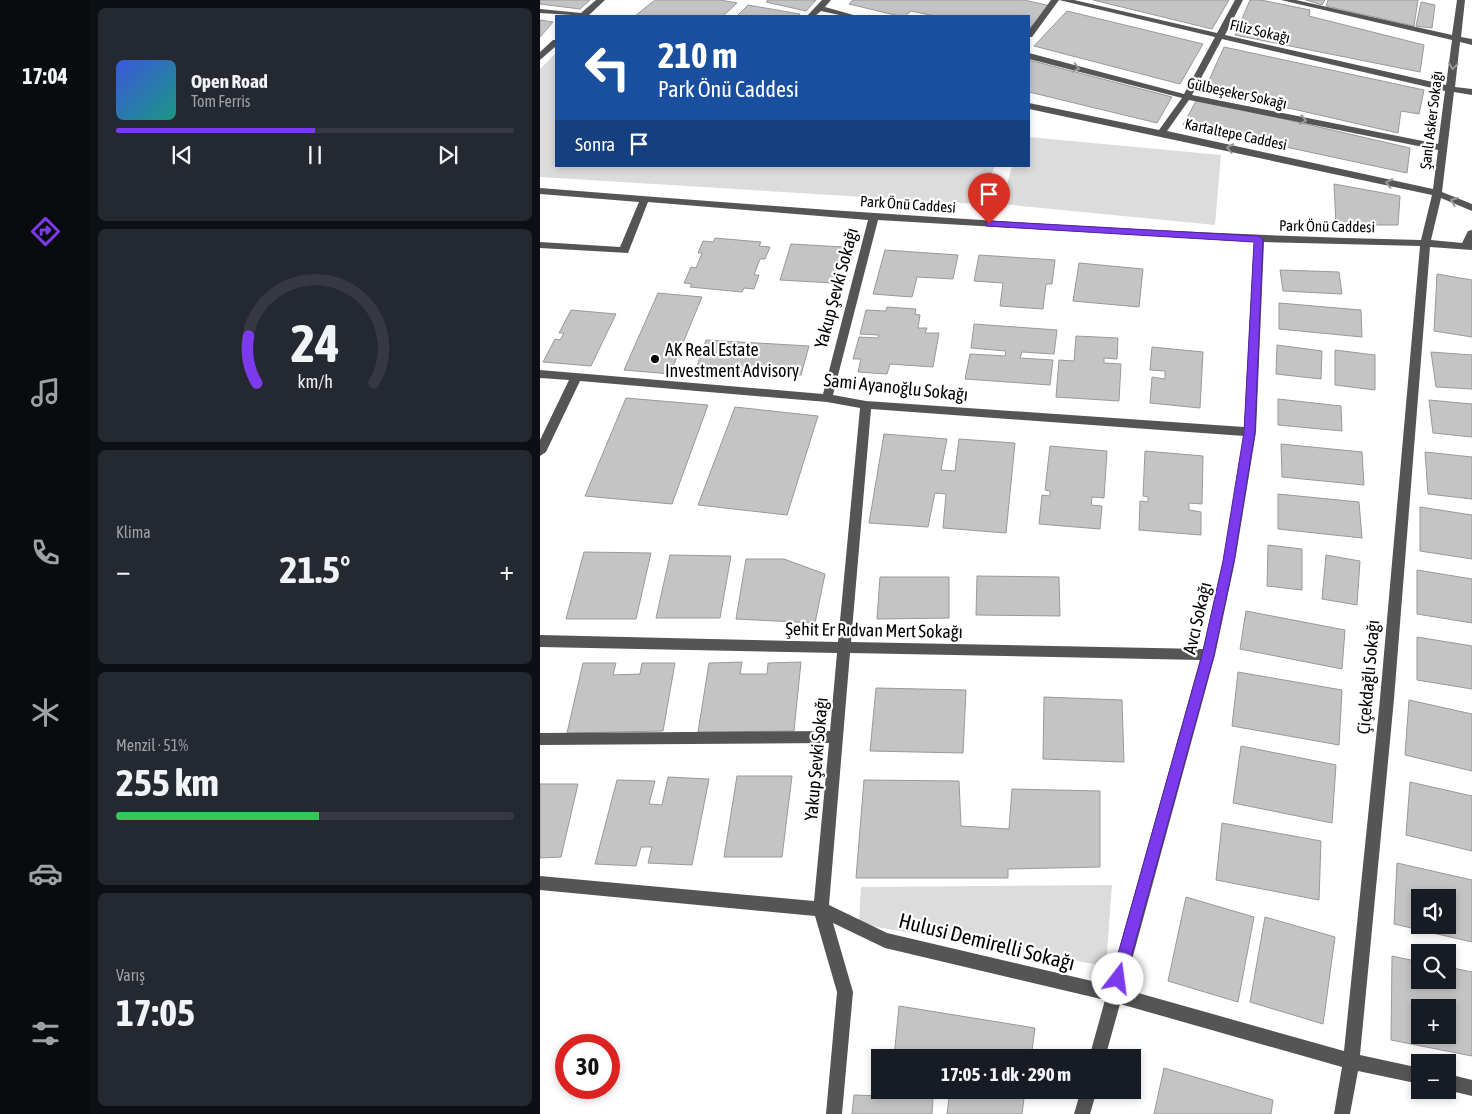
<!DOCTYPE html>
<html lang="tr">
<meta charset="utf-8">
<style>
body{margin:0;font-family:"Asap Condensed",sans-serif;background:#242831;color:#f1f3f6;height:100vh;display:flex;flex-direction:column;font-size:19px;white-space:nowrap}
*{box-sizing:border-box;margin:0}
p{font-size:16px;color:#9ea1a6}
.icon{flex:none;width:28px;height:28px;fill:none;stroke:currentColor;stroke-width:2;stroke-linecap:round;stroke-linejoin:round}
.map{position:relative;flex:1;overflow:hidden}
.sheet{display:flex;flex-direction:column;gap:8px;padding:8px;background:#0d0f14;width:450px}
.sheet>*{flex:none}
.banner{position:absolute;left:15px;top:15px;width:475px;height:152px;border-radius:0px;box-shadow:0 2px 8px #0003;background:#1a4fa0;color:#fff;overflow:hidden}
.buttons{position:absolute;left:871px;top:889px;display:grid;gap:10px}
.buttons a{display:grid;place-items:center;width:45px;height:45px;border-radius:0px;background:#171b24;box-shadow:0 2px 8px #0003;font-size:25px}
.speed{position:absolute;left:15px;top:1034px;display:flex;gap:10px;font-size:25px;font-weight:700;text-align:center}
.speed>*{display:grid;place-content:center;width:65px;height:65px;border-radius:50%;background:#171b24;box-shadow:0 2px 8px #0003;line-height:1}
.speed .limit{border:8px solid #d22;background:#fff;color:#111}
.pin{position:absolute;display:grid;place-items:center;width:42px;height:42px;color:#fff;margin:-51px -21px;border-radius:50% 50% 50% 0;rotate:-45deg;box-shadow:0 0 5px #0007}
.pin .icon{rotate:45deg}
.me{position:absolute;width:55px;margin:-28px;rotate:15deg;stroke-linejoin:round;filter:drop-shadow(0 0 4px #0008)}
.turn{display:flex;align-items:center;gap:18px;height:105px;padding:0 20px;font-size:22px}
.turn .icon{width:65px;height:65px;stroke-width:2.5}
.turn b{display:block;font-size:35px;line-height:42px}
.then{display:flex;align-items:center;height:48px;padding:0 20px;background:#0003;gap:10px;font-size:19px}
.big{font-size:38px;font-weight:700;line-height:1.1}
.sheet .tile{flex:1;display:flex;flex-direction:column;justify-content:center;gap:8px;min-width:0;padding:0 18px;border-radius:8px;background:#242831}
.sheet .dial{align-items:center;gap:0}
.dial svg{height:130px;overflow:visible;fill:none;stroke:#363941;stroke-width:7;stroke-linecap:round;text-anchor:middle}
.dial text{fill:#f1f3f6;stroke:none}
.song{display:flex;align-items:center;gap:15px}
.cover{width:60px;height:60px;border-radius:8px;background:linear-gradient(135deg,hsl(230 70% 55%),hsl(170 70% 35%))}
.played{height:5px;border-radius:2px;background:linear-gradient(90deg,#7c3aed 50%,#363941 50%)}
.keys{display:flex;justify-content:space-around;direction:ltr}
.heat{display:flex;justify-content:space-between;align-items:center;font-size:28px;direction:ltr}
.charge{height:8px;border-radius:4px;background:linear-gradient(90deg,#34c759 51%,#363941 0)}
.trip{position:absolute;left:331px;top:1049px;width:270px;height:50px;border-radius:0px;background:#171b24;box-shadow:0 2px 8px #0003;font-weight:700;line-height:50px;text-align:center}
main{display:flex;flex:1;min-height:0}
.dock{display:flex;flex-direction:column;width:90px;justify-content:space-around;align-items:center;background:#090b0e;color:#9ea1a6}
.dock .icon{width:35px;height:35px}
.dock .on{color:#7c3aed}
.dock b{font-size:22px;color:#f1f3f6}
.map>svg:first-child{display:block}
.green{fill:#dcdcdc}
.building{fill:#c4c4c4;stroke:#999;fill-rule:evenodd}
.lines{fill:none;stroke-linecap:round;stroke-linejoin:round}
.minor{fill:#555;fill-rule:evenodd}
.oneway{stroke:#999}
.route{fill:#7c3aed;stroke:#51269a}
.poi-dot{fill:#000;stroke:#fff;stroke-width:2}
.labels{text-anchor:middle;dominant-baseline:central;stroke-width:4.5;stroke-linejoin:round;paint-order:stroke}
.far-street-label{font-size:15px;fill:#000;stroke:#fff}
.street-label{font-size:18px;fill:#000;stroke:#fff}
.poi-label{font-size:18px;fill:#000;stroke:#fff;text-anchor:start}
.near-street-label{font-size:21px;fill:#000;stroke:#fff}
</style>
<main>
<nav class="dock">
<b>17:04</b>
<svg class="icon on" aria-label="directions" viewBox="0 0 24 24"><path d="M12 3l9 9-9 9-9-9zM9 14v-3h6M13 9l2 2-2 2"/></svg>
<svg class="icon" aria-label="music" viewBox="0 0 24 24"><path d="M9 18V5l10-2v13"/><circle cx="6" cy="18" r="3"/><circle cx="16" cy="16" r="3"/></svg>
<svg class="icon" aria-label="phone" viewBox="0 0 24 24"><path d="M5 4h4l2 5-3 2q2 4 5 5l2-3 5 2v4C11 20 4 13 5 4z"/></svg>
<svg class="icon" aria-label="climate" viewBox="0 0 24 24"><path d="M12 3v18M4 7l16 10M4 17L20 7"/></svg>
<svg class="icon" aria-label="car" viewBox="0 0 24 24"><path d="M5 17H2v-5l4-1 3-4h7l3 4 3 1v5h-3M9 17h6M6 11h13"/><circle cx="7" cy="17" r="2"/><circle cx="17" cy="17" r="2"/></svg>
<svg class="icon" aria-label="filters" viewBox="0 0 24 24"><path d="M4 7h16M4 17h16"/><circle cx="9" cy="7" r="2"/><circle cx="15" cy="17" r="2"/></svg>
</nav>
<section class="sheet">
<div class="tile">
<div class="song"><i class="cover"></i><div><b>Open Road</b><p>Tom Ferris</p></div></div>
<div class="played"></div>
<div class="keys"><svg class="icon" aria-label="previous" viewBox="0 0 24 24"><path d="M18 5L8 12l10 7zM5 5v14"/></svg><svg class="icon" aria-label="pause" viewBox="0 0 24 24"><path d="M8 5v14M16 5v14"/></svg><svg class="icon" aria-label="next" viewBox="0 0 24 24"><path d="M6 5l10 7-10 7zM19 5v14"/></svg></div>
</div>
<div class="tile dial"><svg viewBox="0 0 100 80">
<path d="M14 69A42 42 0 1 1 86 69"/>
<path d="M14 69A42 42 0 0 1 9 40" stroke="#7c3aed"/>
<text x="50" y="56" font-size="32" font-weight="700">24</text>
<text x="50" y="72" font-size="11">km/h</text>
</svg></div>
<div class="tile"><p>Klima</p>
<div class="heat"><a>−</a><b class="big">21.5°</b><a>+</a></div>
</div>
<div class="tile"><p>Menzil · 51%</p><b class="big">255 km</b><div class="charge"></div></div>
<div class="tile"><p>Varış</p><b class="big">17:05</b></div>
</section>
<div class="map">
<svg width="932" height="1114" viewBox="0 0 932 1114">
<rect width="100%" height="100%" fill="#fff"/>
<g class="green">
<path d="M16 53V166H455L438 204 0 177V69Z"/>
<path d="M489 137 681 155 675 225 462 204 472 166H489Z"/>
<path d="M572 885 566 966 319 924 321 887Z"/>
</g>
<g class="building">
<path d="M0 0H50L40 9 0 4Z"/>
<path d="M115 0H180L197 3 183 16H95Z"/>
<path d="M228 0H276L266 11 226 2Z"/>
<path d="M313 0H484L511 6 489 29V16H395L371 11 365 16H359L309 4Z"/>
<path d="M553 0H689L672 29Z"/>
<path d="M710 0H721L770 10 769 16 884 45 880 72 695 35Z"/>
<path d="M766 0H785L782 5Z"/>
<path d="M788 0H878L874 26 786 6Z"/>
<path d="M881 2 895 5 892 28 876 26Z"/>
<path d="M208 5 260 14 258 16H197Z"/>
<path d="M527 11 663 44 640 84 494 46Z"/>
<path d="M0 20 13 22 0 37Z"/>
<path d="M684 47 884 90 879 114 861 111 858 133 665 89Z"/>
<path d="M489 60 632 97 617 123 489 92Z"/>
<path d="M657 99 870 148 867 173 643 125Z"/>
<path d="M794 184 860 196 858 225H796Z"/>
<path d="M175 238 221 242 219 246 230 247 225 259H220L214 275H219L214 289 204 288 202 292 150 287 152 284 144 283 151 267 156 268 162 253H158L163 241 173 242Z"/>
<path d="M251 244 304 247 293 283 240 280Z"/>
<path d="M345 250 418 255 413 279 377 277 372 297 333 294Z"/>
<path d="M439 255 515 260 512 284H506L503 309 460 306 463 283 434 281Z"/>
<path d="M539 263 603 269 599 307 533 301Z"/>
<path d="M740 270 799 272 802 294 743 291Z"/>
<path d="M897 274 932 280V337L894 331Z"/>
<path d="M118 293 162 297 130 374 84 370Z"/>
<path d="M739 303 821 310 822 337 739 329Z"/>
<path d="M347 307 376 309 375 314 380 315 378 328H387L385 333H399L393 367 350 364 347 374 318 372 321 359H313L319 337 338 338 339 335 320 334 326 310 346 311Z"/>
<path d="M31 310 76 314 51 366 3 362 15 339 20 340 24 333H19Z"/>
<path d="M434 324 517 330 514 354 482 352 480 358 513 360 510 385 425 379 430 354 465 356 466 351 431 348Z"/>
<path d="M536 336 578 338 577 359 564 358V363L581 364 579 401 516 397 519 360 534 361Z"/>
<path d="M166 340 269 346 261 375 156 369Z"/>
<path d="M737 345 782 351 781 379 736 374Z"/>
<path d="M612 347 663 352 660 408 610 403 612 377 625 379V371L610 370Z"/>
<path d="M795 350 835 355V390L795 385Z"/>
<path d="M891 352 932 355V389L896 387Z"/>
<path d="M86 398 168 405 132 504 45 496Z"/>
<path d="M738 399 801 406 802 431 738 425Z"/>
<path d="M889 400 932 404V437L893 433Z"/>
<path d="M195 407 278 416 247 515 158 505Z"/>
<path d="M344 434 407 439 401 470 415 471 419 439 475 443 466 533 403 528 406 494 395 493 388 527 329 523Z"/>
<path d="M741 444 822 452 824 485 742 477Z"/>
<path d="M510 446 567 451 564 498 552 497 551 505 562 506 560 529 499 524 502 495 510 496V491L505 490Z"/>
<path d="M605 451 663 456 662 504 649 503V510L661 512V535L599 530 600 501 608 502V497L603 496Z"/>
<path d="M885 452 932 457V499L888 494Z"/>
<path d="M738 494 819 502 822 538 738 529Z"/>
<path d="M880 507 932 515V559L880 551Z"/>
<path d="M728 545 762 549V590L727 586Z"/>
<path d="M44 552 111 553 96 619H26Z"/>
<path d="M130 555 191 556 180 618H116Z"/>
<path d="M786 555 820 561 817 605 782 599Z"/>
<path d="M206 559H244L285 574 275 623 196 619Z"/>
<path d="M877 570 932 579V623L877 614Z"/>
<path d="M437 576 519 577 520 616 436 615Z"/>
<path d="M340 577H409V618L337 619Z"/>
<path d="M706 611 805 630 802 669 700 649Z"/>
<path d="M877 637 932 646V689L877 680Z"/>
<path d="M202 662 200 674H227L228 663 261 662 254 731 158 732 169 663Z"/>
<path d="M43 663H76L73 675 100 674 102 663H135L123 731 27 733Z"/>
<path d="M698 672 802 690 799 745 692 726Z"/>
<path d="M336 688 426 690 423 753 330 751Z"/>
<path d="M504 697 582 700 584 762 503 759Z"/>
<path d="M869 700 932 714V771L865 755Z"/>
<path d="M701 746 796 765 792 823 693 803Z"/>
<path d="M197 776H252L242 857H184Z"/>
<path d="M128 777 169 779 152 865 108 863 112 847H101L96 866 55 864 77 780 115 781 109 804 122 805Z"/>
<path d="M324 780 419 781 421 826 469 829 472 789 560 791V867L468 869V878H316Z"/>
<path d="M870 782 932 796V851L866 835Z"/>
<path d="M0 784H38L21 857 0 858Z"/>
<path d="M682 823 781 841 779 900 676 880Z"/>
<path d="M857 863 932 880V942L854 924ZM880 898H908V925H880Z"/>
<path d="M646 897 714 917 698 1002 628 981Z"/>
<path d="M725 917 795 937 783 1024 710 1002Z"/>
<path d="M852 956 880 962V980H908V967L932 972V1056L851 1040ZM880 1008H908V1035H880Z"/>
<path d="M359 1006 495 1028 491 1058H354Z"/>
<path d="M624 1068 733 1100 731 1114H614Z"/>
<path d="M410 1090H485L482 1114H407Z"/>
<path d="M314 1095 393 1098 392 1114H312Z"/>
</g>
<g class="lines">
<g class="minor">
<path d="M56 0H65L48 16 0 13V9L41 13Z"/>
<path d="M282 0H291L285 7 317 16H304L281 11 275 16H267Z"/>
<path d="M511 0H534L677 33 695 0H703L685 35 906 85 912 40 741 0H756L912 35 917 0H925L921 37 932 39V45L920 42 915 87 932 89V95L914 92 902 192 932 204V211L901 198 891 240 922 243 928 231 932 230V250L890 247 854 699 820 1055 880 1068V1084L818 1071 810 1114H794L802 1067 580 1004 565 1058H549L565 1000 345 948 293 923 313 992 302 1114H286L297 992 275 916 0 890V876L274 901 289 743 0 745V733L290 731 297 653 0 647V635L298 642 320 408 287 402 40 381 6 452 0 456V440L29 380 0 378V370L283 394 328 220 108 202 88 253 0 248V242L80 247 99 202 0 194V188C293 211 587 233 881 240L892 195 489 109V103L619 130 642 98 489 59V53L644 94 675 37 519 0 492 37H489V30ZM682 39 905 91 898 144 652 95ZM649 100 898 150 893 189 627 131ZM338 220 714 242 704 427 326 401 293 395ZM724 242 880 246 840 699 804 1051 584 989 675 655 695 561 716 432ZM331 409 704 436 683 561 663 649 311 642ZM310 653 660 660 569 985 347 933 289 905Z"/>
<path d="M13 40H16V46L0 60V52Z"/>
<path d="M908 1074 932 1080V1096L907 1090Z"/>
<path d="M541 1090H557L550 1114H534Z"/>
</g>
</g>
<defs><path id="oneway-chevron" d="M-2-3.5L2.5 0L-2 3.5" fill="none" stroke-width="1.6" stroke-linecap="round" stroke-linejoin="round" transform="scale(1.25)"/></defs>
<g class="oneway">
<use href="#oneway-chevron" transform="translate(913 66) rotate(97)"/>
<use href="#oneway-chevron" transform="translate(536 68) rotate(14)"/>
<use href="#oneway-chevron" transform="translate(763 120) rotate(11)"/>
<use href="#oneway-chevron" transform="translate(690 148) rotate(-168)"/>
<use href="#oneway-chevron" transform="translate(849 183) rotate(-168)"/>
<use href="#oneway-chevron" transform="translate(914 201) rotate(-157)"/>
</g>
<path class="route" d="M449 221 719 236 723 239 715 432 694 561 674 655 585 979 583 984 578 986 573 984 571 979 662 655 683 561 704 432 714 242 446 226V222Z"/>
<circle class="poi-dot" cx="115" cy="359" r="5"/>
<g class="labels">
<g class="far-street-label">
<text transform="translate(720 31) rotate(13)">Filiz Sokağı</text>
<text transform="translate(697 93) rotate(12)">Gülbeşeker Sokağı</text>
<text transform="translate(891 120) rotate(-83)">Şanlı Asker Sokağı</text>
<text transform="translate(696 134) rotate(12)">Kartaltepe Caddesi</text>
<text transform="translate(368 204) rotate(4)">Park Önü Caddesi</text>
<text transform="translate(787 226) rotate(1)">Park Önü Caddesi</text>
</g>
<g class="street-label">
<text transform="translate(296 288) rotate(-75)">Yakup Şevki Sokağı</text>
<text transform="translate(356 387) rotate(6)">Sami Ayanoğlu Sokağı</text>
<text transform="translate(657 618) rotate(-77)">Avcı Sokağı</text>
<text transform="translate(334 630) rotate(1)">Şehit Er Rıdvan Mert Sokağı</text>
<text transform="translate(828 677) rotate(-85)">Çiçekdağlı Sokağı</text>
<text transform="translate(276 759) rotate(-85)">Yakup Şevki Sokağı</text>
</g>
<g class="poi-label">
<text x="125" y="349">AK Real Estate<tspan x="125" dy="21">Investment Advisory</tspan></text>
</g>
<g class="near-street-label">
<text transform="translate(447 941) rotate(14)">Hulusi Demirelli Sokağı</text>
</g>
</g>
</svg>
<div class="buttons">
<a><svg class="icon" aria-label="sound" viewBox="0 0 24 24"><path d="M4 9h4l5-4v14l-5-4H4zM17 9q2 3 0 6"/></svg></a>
<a><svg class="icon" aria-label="search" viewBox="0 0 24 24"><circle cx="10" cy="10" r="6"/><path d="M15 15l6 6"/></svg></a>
<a>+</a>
<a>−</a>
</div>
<div class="speed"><div class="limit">30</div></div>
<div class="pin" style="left:449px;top:224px;background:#d93025"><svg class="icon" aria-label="arrive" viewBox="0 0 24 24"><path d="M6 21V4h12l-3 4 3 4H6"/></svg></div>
<svg class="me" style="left:578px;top:979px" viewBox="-20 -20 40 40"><circle r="19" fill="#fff"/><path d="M0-13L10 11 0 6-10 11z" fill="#7c3aed"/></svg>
<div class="trip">17:05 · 1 dk · 290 m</div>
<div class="banner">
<div class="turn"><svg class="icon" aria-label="left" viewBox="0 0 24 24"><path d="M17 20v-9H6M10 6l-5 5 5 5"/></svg><div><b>210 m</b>Park Önü Caddesi</div></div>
<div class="then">Sonra<svg class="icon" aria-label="arrive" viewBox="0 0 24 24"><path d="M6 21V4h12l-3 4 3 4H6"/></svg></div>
</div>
</div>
</main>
